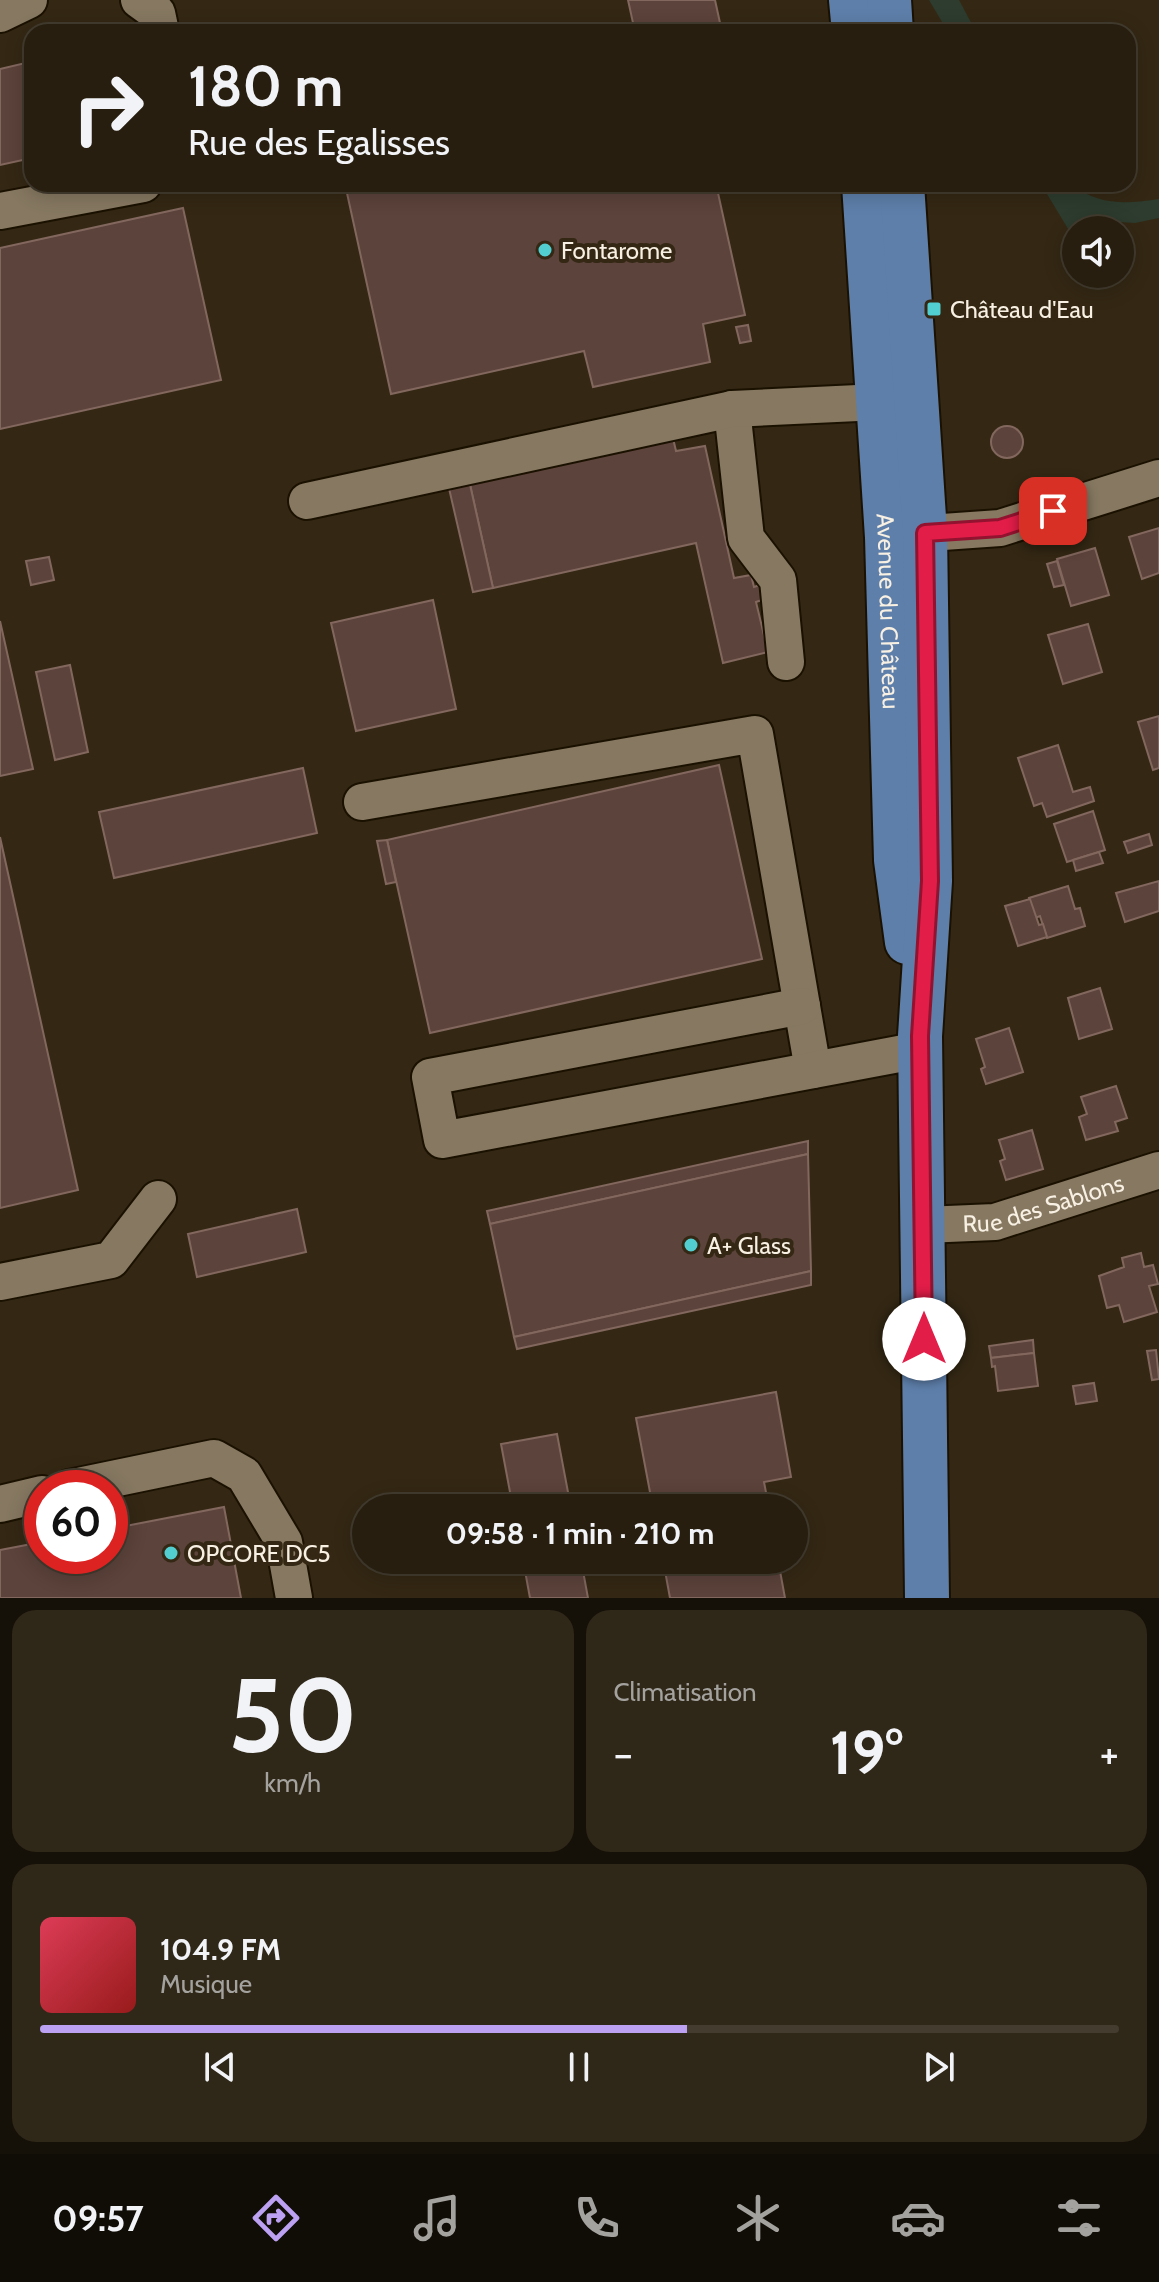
<!DOCTYPE html>
<html lang="fr">
<meta charset="utf-8">
<style>
body{margin:0;font-family:Cabin,sans-serif;background:#2f2718;color:#f1f3f6;height:100vh;display:flex;flex-direction:column;font-size:30px;white-space:nowrap}
*{box-sizing:border-box;margin:0}
p{font-size:26px;color:#a4a29e}
.icon{flex:none;width:44px;height:44px;fill:none;stroke:currentColor;stroke-width:2;stroke-linecap:round;stroke-linejoin:round}
.map{position:relative;height:1598px;overflow:hidden}
.panel{display:flex;flex-direction:column;gap:12px;padding:12px;background:#151008;flex:1}
.panel>*{flex:none}
.banner{position:absolute;left:24px;top:24px;width:1112px;height:168px;border-radius:24px;box-shadow:0 4px 20px #0003,0 0 0 2px #433c2f;background:#271e0f;color:#f1f3f6;overflow:hidden}
.controls{position:absolute;left:1062px;top:216px;display:grid;gap:16px}
.controls a{display:grid;place-items:center;width:72px;height:72px;border-radius:50%;background:#271e0f;box-shadow:0 4px 20px #0003,0 0 0 2px #433c2f;font-size:40px}
.speed{position:absolute;left:24px;top:1470px;display:flex;gap:16px;font-size:40px;font-weight:700;text-align:center}
.speed>*{display:grid;place-content:center;width:104px;height:104px;border-radius:50%;background:#271e0f;box-shadow:0 4px 20px #0003,0 0 0 2px #433c2f;line-height:1}
.speed .limit{border:12px solid #d22;background:#fff;color:#111}
.pin{position:absolute;display:grid;place-items:center;width:68px;height:68px;color:#fff;margin:-34px;border-radius:16px;box-shadow:0 4px 12px #0006}
.me{position:absolute;width:88px;margin:-44px;rotate:0deg;stroke-linejoin:round;filter:drop-shadow(0 0 6px #0008)}
.turn{display:flex;align-items:center;gap:28px;height:168px;padding:0 32px;font-size:36px}
.turn .icon{width:104px;height:104px;stroke-width:2.5}
.turn b{display:block;font-size:56px;line-height:68px}
.big{font-size:60px;font-weight:800;line-height:1.1}
.panel .tile{flex:1;display:flex;flex-direction:column;justify-content:center;gap:12px;min-width:0;padding:0 28px;border-radius:24px;background:#2f2718}
.panel .dial{align-items:center;gap:0}
.dial b{font-size:104px;line-height:1}
.song{display:flex;align-items:center;gap:24px}
.cover{width:96px;height:96px;border-radius:12px;background:linear-gradient(135deg,hsl(350 70% 55%),hsl(0 70% 35%))}
.played{height:8px;border-radius:4px;background:linear-gradient(90deg,#bca0f2 60%,#433c2f 60%)}
.keys{display:flex;justify-content:space-around;direction:ltr}
.heat{display:flex;justify-content:space-between;align-items:center;font-size:44px;direction:ltr}
.panel .tiles{flex:1;display:grid;gap:12px;grid-template-columns:1fr 1fr}
.tile:last-child{grid-column:span 2}
.trip{position:absolute;left:352px;top:1494px;width:456px;height:80px;border-radius:40px;background:#271e0f;box-shadow:0 4px 20px #0003,0 0 0 2px #433c2f;font-weight:800;line-height:80px;text-align:center}
.menu{display:flex;height:128px;justify-content:space-around;align-items:center;background:#100c06;color:#a4a29e}
.menu .icon{width:56px;height:56px}
.menu .active{color:#bca0f2}
.menu b{font-size:36px;color:#f1f3f6}
.map>svg:first-child{display:block}
.green{fill:#2d3c2e}
.building{fill:#5c433b;stroke:#82675e;stroke-width:2}
.lines{fill:none;stroke-linecap:round;stroke-linejoin:round}
.minor-casing{stroke:#1b1100;stroke-width:40}
.major-casing{stroke:#1b1100;stroke-width:48}
.minor{stroke:#867861;stroke-width:36}
.major{stroke:#5e7faa;stroke-width:44}
.route-casing{stroke:#92132f;stroke-width:20}
.route{stroke:#e11d48;stroke-width:14}
.poi-dot{fill:#52cdd0;stroke:#342814;stroke-width:3}
.labels{text-anchor:middle;dominant-baseline:central;stroke-width:8;stroke-linejoin:round;paint-order:stroke}
.poi-label{font-size:24px;fill:#f8f0e3;stroke:#342814;text-anchor:start}
.street-label{font-size:24px;fill:#f8f0e3;stroke:#342814}
</style>
<div class="map">
<svg width="1159" height="1598" viewBox="0 0 1159 1598">
<rect width="100%" height="100%" fill="#342814"/>
<g class="green">
<path d="M929 0H959L976 32H948Z"/>
<path d="M1041 184H1072C1098 206 1127 204 1159 199V218L1135 223 1104 221 1094 226 1096 230H1076V242Z"/>
</g>
<g class="building">
<path d="M628 0H715L722 32H635Z"/>
<path d="M32 58V158L0 165V69L30 62Z"/>
<path d="M345 184H716L745 315 703 324 710 362 593 387 584 351 391 394Z"/>
<path d="M183 208 221 380 0 429V248Z"/>
<path d="M748 325 751 341 740 343 736 327Z"/>
<circle cx="1007" cy="442" r="16"/>
<path d="M672 434 676 451 705 446 734 578 751 575 754 587 763 584 762 600 756 602 768 652 723 663 696 543 493 588 469 480Z"/>
<path d="M469 480 493 588 473 592 448 484Z"/>
<path d="M1159 528V573L1142 579 1129 537Z"/>
<path d="M1095 548 1109 595 1071 606 1057 559Z"/>
<path d="M49 557 54 580 31 585 26 561Z"/>
<path d="M1057 561 1064 585 1054 587 1047 564Z"/>
<path d="M433 600 456 709 356 731 331 623Z"/>
<path d="M0 621 33 769 0 776Z"/>
<path d="M1088 624 1102 672 1063 684 1048 635Z"/>
<path d="M70 665 88 752 55 760 36 672Z"/>
<path d="M1159 716V768L1153 770 1138 722Z"/>
<path d="M1058 745 1073 792 1090 787 1094 801 1047 817 1042 803 1034 806 1018 758Z"/>
<path d="M719 765 762 959 430 1033 387 840Z"/>
<path d="M303 768 317 833 114 878 99 812Z"/>
<path d="M1093 811 1105 850 1067 862 1054 824Z"/>
<path d="M1149 834 1152 845 1128 853 1124 842Z"/>
<path d="M0 837 78 1190 0 1208Z"/>
<path d="M387 840 396 882 386 884 377 841Z"/>
<path d="M1099 852 1103 863 1076 871 1073 860Z"/>
<path d="M1159 881V911L1125 922 1116 893Z"/>
<path d="M1068 886 1075 909 1080 908 1085 926 1047 938 1040 916 1035 918 1029 898Z"/>
<path d="M1030 899 1039 925 1043 924 1047 937 1018 946 1005 906Z"/>
<path d="M1100 988 1112 1029 1079 1039 1068 998Z"/>
<path d="M1009 1028 1023 1072 986 1084 981 1069 985 1067 976 1039Z"/>
<path d="M1116 1086 1127 1118 1115 1122 1118 1131 1086 1140 1079 1117 1087 1114 1081 1097Z"/>
<path d="M1032 1130 1043 1169 1006 1180 1000 1161 1005 1159 999 1140Z"/>
<path d="M808 1141V1154L490 1224 487 1211Z"/>
<path d="M808 1154 811 1271 514 1337 490 1224Z"/>
<path d="M297 1209 306 1252 197 1277 188 1234Z"/>
<path d="M1141 1253 1144 1267 1153 1265 1158 1284 1149 1286 1157 1312 1124 1322 1119 1305 1107 1308 1099 1276 1124 1267 1122 1258Z"/>
<path d="M811 1271V1285L517 1349 514 1337Z"/>
<path d="M1033 1340 1034 1353 991 1358 989 1346Z"/>
<path d="M1156 1350 1159 1379 1152 1380 1147 1351Z"/>
<path d="M1034 1353 1038 1386 998 1391 995 1366 992 1367 991 1358Z"/>
<path d="M1094 1383 1097 1401 1076 1404 1073 1386Z"/>
<path d="M776 1392 791 1477 764 1482 769 1508H653L636 1418Z"/>
<path d="M557 1434 571 1508H513L501 1444Z"/>
<path d="M224 1507 241 1598H0V1550L42 1542V1556H110V1529Z"/>
<path d="M523 1560H581L588 1598H530Z"/>
<path d="M663 1560H778L785 1598H670Z"/>
</g>
<g class="lines">
<g class="minor-casing">
<g id="minor">
<path d="M139 0 157 13 161 32"/>
<path d="M0 14 29 0"/>
<path d="M0 211 143 184"/>
<path d="M732 409 746 538 778 580 786 662"/>
<path d="M307 501 732 409 879 402"/>
<path d="M900 535 1000 528 1159 478"/>
<path d="M362 802 755 734 813 1070"/>
<path d="M802 1006 430 1077 442 1140 920 1050"/>
<path id="s1" d="M924 1225 995 1222 1159 1170"/>
<path d="M0 1282 111 1260 158 1199"/>
<path d="M69 1488 214 1458 244 1475 284 1542 294 1598"/>
<path d="M0 1504 42 1494"/>
</g>
</g>
<g class="major-casing">
<g id="major">
<path d="M851 0 854 32"/>
<path d="M889 0 891 32"/>
<path id="s2" d="M864 184 887 537 896 860 907 942"/>
<path d="M902 184 925 533 930 881 920 1036 927 1598"/>
</g>
</g>
<use href="#minor" class="minor"/>
<use href="#major" class="major"/>
</g>
<g class="lines">
<g class="route-casing">
<path id="route" d="M924 1339 920 1036 930 881 925 533 1000 528 1053 511"/>
</g>
<use href="#route" class="route"/>
</g>
<g class="poi-dot">
<circle cx="545" cy="250" r="8"/>
<rect x="926" y="301" width="16" height="16" rx="4"/>
<circle cx="691" cy="1245" r="8"/>
<circle cx="171" cy="1553" r="8"/>
</g>
<g class="labels">
<g class="poi-label">
<text x="561" y="250">Fontarome</text>
<text x="950" y="309">Château d'Eau</text>
<text x="707" y="1245">A+ Glass</text>
<text x="187" y="1553">OPCORE DC5</text>
</g>
<g class="street-label">
<text stroke="none"><textPath href="#s2" startOffset="428">Avenue du Château</textPath></text>
<text stroke="none"><textPath href="#s1" startOffset="122">Rue des Sablons</textPath></text>
</g>
</g>
</svg>
<div class="controls">
<a><svg class="icon" aria-label="sound" viewBox="0 0 24 24"><path d="M4 9h4l5-4v14l-5-4H4zM17 9q2 3 0 6"/></svg></a>
</div>
<div class="speed"><div class="limit">60</div></div>
<div class="pin" style="left:1053px;top:511px;background:#d93025"><svg class="icon" aria-label="arrive" viewBox="0 0 24 24"><path d="M6 21V4h12l-3 4 3 4H6"/></svg></div>
<svg class="me" style="left:924px;top:1339px" viewBox="-20 -20 40 40"><circle r="19" fill="#fff"/><path d="M0-13L10 11 0 6-10 11z" fill="#e11d48"/></svg>
<div class="trip">09:58 · 1 min · 210 m</div>
<div class="banner">
<div class="turn"><svg class="icon" aria-label="right" viewBox="0 0 24 24"><path d="M7 20v-9h11M14 6l5 5-5 5"/></svg><div><b>180 m</b>Rue des Egalisses</div></div>
</div>
</div>
<section class="panel">
<div class="tiles">
<div class="tile dial"><b>50</b><p>km/h</p></div>
<div class="tile"><p>Climatisation</p>
<div class="heat"><a>−</a><b class="big">19°</b><a>+</a></div>
</div>
<div class="tile">
<div class="song"><i class="cover"></i><div><b>104.9 FM</b><p>Musique</p></div></div>
<div class="played"></div>
<div class="keys"><svg class="icon" aria-label="previous" viewBox="0 0 24 24"><path d="M18 5L8 12l10 7zM5 5v14"/></svg><svg class="icon" aria-label="pause" viewBox="0 0 24 24"><path d="M8 5v14M16 5v14"/></svg><svg class="icon" aria-label="next" viewBox="0 0 24 24"><path d="M6 5l10 7-10 7zM19 5v14"/></svg></div>
</div>
</div>
</section>
<nav class="menu">
<b>09:57</b>
<svg class="icon active" aria-label="directions" viewBox="0 0 24 24"><path d="M12 3l9 9-9 9-9-9zM9 14v-3h6M13 9l2 2-2 2"/></svg>
<svg class="icon" aria-label="music" viewBox="0 0 24 24"><path d="M9 18V5l10-2v13"/><circle cx="6" cy="18" r="3"/><circle cx="16" cy="16" r="3"/></svg>
<svg class="icon" aria-label="phone" viewBox="0 0 24 24"><path d="M5 4h4l2 5-3 2q2 4 5 5l2-3 5 2v4C11 20 4 13 5 4z"/></svg>
<svg class="icon" aria-label="climate" viewBox="0 0 24 24"><path d="M12 3v18M4 7l16 10M4 17L20 7"/></svg>
<svg class="icon" aria-label="car" viewBox="0 0 24 24"><path d="M5 17H2v-5l4-1 3-4h7l3 4 3 1v5h-3M9 17h6M6 11h13"/><circle cx="7" cy="17" r="2"/><circle cx="17" cy="17" r="2"/></svg>
<svg class="icon" aria-label="filters" viewBox="0 0 24 24"><path d="M4 7h16M4 17h16"/><circle cx="9" cy="7" r="2"/><circle cx="15" cy="17" r="2"/></svg>
</nav>
